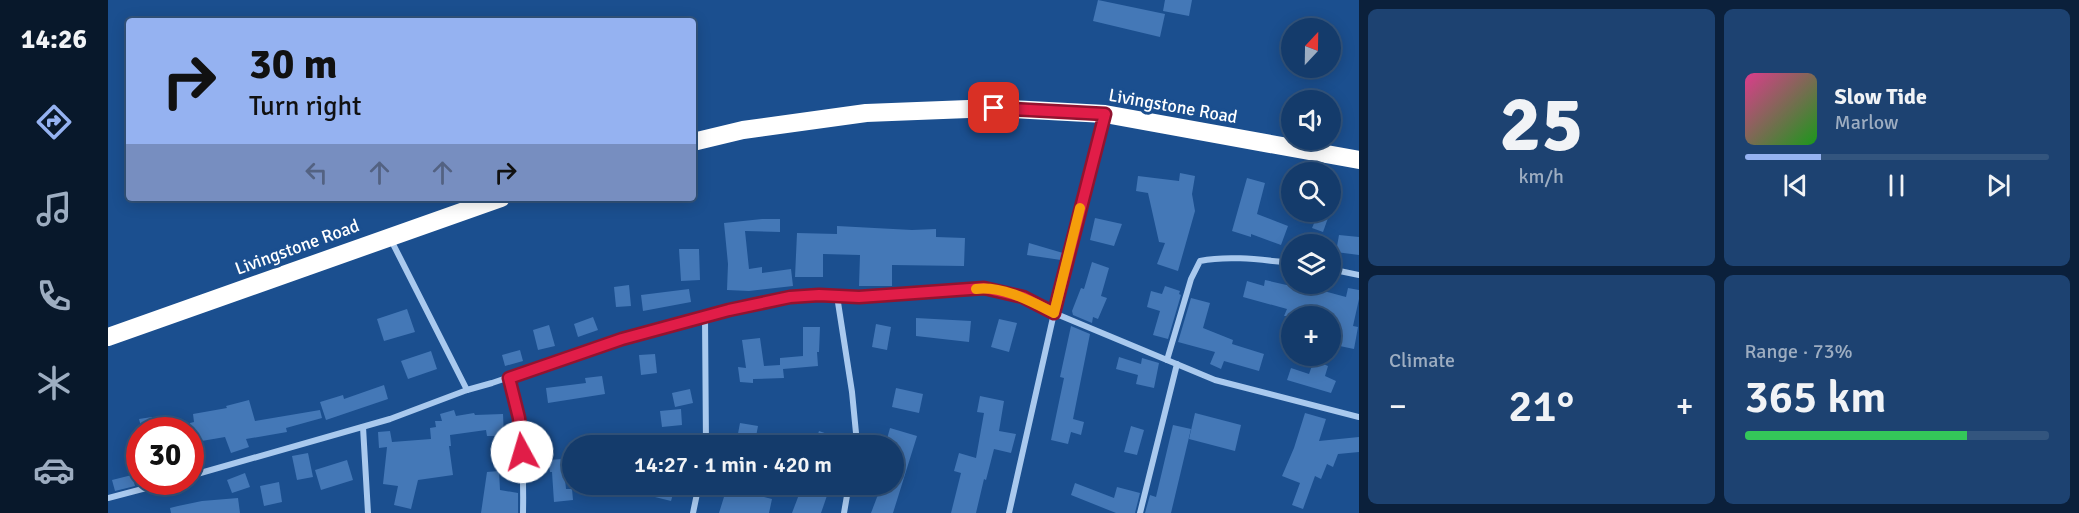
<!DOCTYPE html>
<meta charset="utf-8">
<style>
body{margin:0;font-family:Signika,sans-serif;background:#1d4271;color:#f1f3f6;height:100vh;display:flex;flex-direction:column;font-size:22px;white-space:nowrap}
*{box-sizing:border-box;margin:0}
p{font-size:20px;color:#9dadc1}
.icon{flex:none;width:33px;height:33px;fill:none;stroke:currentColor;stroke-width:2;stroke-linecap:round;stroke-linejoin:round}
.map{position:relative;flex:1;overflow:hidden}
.side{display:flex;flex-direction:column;gap:9px;padding:9px;background:#0b203b;width:720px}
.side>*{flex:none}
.banner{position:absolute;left:18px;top:18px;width:570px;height:183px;border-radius:6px;box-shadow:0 3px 15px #0003,0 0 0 2px #33557e;background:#95b2f1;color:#111;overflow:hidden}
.needle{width:39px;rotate:22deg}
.tools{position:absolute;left:1173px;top:18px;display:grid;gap:12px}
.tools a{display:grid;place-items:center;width:60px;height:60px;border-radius:50%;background:#143b6b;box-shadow:0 3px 15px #0003,0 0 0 2px #33557e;font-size:30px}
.speed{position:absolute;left:18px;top:417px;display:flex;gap:12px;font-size:30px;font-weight:700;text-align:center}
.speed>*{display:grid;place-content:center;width:78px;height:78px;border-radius:50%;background:#143b6b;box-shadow:0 3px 15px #0003,0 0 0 2px #33557e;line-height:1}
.speed .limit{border:9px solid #d22;background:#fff;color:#111}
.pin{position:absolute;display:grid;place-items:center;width:51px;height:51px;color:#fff;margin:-26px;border-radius:12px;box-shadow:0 3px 9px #0006}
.me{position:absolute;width:66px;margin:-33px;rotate:354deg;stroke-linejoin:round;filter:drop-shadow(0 0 4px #0008)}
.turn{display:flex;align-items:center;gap:21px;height:126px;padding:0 24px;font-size:27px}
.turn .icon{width:78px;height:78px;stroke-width:2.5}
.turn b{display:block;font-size:42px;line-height:51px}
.lanes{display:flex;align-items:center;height:57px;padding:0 24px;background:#0003;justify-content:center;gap:30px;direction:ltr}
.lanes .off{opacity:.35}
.big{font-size:45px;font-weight:600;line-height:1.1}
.side .tile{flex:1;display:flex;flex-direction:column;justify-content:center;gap:9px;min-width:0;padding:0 21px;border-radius:9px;background:#1d4271}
.side .dial{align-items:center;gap:0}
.dial b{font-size:78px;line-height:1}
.song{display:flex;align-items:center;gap:18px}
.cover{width:72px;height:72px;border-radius:9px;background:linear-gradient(135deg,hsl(330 70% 55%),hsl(120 70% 35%))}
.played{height:6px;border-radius:3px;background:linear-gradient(90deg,#95b2f1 25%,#33557e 25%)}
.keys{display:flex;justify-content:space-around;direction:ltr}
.heat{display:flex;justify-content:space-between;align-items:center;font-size:33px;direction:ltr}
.charge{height:9px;border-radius:4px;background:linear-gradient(90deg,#34c759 73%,#33557e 0)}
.side .tiles{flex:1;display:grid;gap:9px;grid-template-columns:repeat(2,1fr)}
.trip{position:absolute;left:454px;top:435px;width:342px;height:60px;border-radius:30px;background:#143b6b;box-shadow:0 3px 15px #0003,0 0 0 2px #33557e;font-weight:600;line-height:60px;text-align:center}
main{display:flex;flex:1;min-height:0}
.dock{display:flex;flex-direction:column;width:108px;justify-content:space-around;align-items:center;background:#08182b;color:#9dadc1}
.dock .icon{width:42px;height:42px}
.dock .selected{color:#95b2f1}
.dock b{font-size:27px;color:#f1f3f6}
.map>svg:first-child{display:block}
.building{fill:#4478b7}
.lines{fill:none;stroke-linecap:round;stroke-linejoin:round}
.street{stroke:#a9c9ee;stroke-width:6}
.highway{stroke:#fff;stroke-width:18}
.route-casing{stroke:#92132f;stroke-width:15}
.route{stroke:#e11d48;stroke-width:10}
.slow{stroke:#f59e0b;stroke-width:10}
.labels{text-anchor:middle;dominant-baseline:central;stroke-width:6;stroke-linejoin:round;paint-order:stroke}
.street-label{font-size:18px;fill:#fff;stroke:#1b4f8f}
</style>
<main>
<nav class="dock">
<b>14:26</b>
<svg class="icon selected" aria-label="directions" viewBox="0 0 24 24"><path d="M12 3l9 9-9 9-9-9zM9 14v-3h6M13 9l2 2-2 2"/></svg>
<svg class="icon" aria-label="music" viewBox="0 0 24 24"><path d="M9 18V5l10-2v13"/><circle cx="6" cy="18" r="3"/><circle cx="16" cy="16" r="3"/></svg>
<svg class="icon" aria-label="phone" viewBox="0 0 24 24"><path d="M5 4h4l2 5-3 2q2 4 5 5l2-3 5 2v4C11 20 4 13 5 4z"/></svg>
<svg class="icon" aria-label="climate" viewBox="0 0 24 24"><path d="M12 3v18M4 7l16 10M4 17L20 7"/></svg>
<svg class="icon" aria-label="car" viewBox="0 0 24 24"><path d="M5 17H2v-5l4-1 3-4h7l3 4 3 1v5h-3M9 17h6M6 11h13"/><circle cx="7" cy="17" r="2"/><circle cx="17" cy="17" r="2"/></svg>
</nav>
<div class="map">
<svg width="1251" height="513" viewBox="0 0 1251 513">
<rect width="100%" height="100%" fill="#1b4f8f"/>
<g class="building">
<path d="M990 0 1057 14 1052 37 985 21Z"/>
<path d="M1057 0H1084L1081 16 1055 11Z"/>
<path d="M1072 173 1087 176 1084 194 1087 211 1070 271 1049 264 1057 243 1051 242 1040 193 1028 191 1030 176 1071 181Z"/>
<path d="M1139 178 1157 183 1149 214 1180 226 1173 245 1143 234V237L1124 231Z"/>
<path d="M1210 214 1220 218 1215 232 1204 228Z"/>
<path d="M987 218 1014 224 1006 246 982 240Z"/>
<path d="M654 219H672V232L637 231 641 269 654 267V273L683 269 685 286 641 291 619 290 620 264 616 223Z"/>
<path d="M729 226 804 230 828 229V237L857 238 856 266 784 265V286H751L752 255 715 254V277H687L689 233 729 234Z"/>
<path d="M1231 235 1251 237V255L1228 252Z"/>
<path d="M921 243 955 253 953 260 919 255Z"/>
<path d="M571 249H591L592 280 573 281Z"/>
<path d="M984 262 1001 268 993 296 999 298 990 319 985 317 984 323 965 315 964 311 973 288 976 289Z"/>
<path d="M1157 280 1183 286 1184 284H1214L1212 290 1238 297 1240 288 1251 290V299L1245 326 1250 327 1246 349 1222 344V316H1176L1179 309 1135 297 1139 281 1156 286Z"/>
<path d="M521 285 523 306 508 307 506 287Z"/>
<path d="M1057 286 1072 291 1071 294 1073 295 1060 339 1045 335 1052 311 1039 307 1043 291 1054 294Z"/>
<path d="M581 289 583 302 535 311 533 295Z"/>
<path d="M1083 298 1102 303 1095 328 1125 340 1124 344 1156 354 1151 371 1116 361 1113 369 1102 364 1107 352 1070 342Z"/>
<path d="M299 309 307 332 276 341 269 319Z"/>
<path d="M485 317 490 330 470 337 466 324Z"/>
<path d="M808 318 863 321 861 342 808 336Z"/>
<path d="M891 319 909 323 901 352 883 347Z"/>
<path d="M768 324 783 327 779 350 764 347Z"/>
<path d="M441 325 447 346 430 350 425 330Z"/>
<path d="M963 326 982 334 965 419 976 422 973 435 963 432 960 444 943 440 956 378 952 377Z"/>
<path d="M695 327H712L711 352H709L710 366 675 369 676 378 645 379V383L632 382 630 367 638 368 634 340 652 338 656 366 672 365V358L695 356Z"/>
<path d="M412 350 415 361 397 366 394 355Z"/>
<path d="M323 351 329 369 300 379 293 361Z"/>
<path d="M547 354 549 373 533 375 531 355Z"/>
<path d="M1011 357 1033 364 1034 358 1051 363 1046 388 1028 384 1030 375 1008 369Z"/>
<path d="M1206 360 1220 366 1217 376 1228 381 1223 393 1179 380 1183 368 1201 374Z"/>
<path d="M494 376 497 394 440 403 438 388 478 383 477 378Z"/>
<path d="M276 385 280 399 218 420 212 402 235 395 236 399Z"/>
<path d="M788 388 815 394 811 413 784 407Z"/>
<path d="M582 389 585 403 567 407 564 393Z"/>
<path d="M872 396 896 401 891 431 908 434 903 453 886 449 878 480 876 479 868 513H843L853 473 846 471 851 453 868 458 876 413 869 412Z"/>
<path d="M141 400 147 421 212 410 214 418 178 428 179 432 138 439 141 447 123 453 117 437 82 443V423L86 422 85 414 119 408 118 406Z"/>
<path d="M573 409 574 425 554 427 552 411Z"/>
<path d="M346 410 348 416 366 413 367 415 395 414 396 436H379L378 430 342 435 343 446H341L345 475 310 480 303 509 286 505 290 486 275 484 279 447 271 448 270 432 282 431 284 442 323 439 322 428 328 427 327 421H334L332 414Z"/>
<path d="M1087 413 1133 425 1127 451 1081 439Z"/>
<path d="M1197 413 1218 419 1211 441 1251 437V452L1230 454 1225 467 1219 464 1213 479 1207 476 1195 509 1184 505 1192 483 1174 476 1186 448Z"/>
<path d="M44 417 48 430H34L31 419Z"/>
<path d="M632 423 650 426 647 442 629 439Z"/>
<path d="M1065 425 1083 429 1063 513H1037L1042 495 1048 497Z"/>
<path d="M1023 426 1036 430 1029 455 1016 452Z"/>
<path d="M782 428 809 436 785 513H763L774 484H786V446H777Z"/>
<path d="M711 431 742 442V446H706Z"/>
<path d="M200 453 205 477 189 480 184 456Z"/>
<path d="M455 459 458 489H464L465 500 446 502 444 472H442L440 460Z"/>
<path d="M239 460 245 480 213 490 207 470Z"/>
<path d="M391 471 392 490 410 493V513H373L379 472Z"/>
<path d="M137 473 142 487 124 493 119 480Z"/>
<path d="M24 475 27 486 7 491 4 480Z"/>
<path d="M171 482 174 502 156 506 152 486Z"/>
<path d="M967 483 1006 498 1009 487 1032 493 1027 513H1008L963 495Z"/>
<path d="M550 484 567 487 563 501 547 497Z"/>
<path d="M620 484H646L643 494 664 499 661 513H611Z"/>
<path d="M695 484H723L713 513H684Z"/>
<path d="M130 498 132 513H63L62 508 70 506 94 501Z"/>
</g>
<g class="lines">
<g class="street">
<path d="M283 240 359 390"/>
<path d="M1222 269 1251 275"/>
<path d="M729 296 744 392 748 433 747 446"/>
<path d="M597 317 598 446"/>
<path d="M1059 360 1083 279 1092 261C1121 255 1155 260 1184 263"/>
<path d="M401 378C413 425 416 464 415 513"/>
<path d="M255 427 260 513"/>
<path d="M82 476 282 419 359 390 384 383 514 339 621 310 683 297 711 295 751 297 876 288 915 297 946 313 1107 380 1251 417"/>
<path d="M0 498 61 482"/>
<path d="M585 513 591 484"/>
<path d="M736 513 741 484"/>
<path d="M901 513 946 313 996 117"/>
<path d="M1032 513 1069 364"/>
</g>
<g class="highway">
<path d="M585 142 635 130 758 113 886 108 997 114 1251 160"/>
<path d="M0 337 393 198"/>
</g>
</g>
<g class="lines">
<g class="route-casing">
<path id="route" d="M414 452 411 418 401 378 514 339 621 310 682 297 711 295 751 297 876 288 915 297 946 313 997 114 886 108"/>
</g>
<use href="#route" class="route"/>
<path class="slow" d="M868 289C896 286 922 301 946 313L972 208"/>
</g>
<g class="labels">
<g class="street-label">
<text transform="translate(1065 106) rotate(10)">Livingstone Road</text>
<text transform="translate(189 247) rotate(-20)">Livingstone Road</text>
</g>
</g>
</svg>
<div class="tools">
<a><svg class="needle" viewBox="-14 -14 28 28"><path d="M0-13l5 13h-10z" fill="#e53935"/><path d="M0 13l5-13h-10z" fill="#9dadc1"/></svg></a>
<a><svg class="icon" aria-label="sound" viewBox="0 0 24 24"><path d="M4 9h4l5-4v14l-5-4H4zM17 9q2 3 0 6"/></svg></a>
<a><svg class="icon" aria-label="search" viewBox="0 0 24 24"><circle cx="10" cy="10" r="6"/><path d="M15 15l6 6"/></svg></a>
<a><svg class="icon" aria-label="layers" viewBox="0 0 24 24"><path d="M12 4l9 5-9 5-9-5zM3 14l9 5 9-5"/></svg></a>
<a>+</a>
</div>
<div class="speed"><div class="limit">30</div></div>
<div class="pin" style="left:886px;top:108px;background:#d93025"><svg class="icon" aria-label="arrive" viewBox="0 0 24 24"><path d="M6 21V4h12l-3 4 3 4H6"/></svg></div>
<svg class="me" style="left:414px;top:452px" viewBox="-20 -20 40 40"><circle r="19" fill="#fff"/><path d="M0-13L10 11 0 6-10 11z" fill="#e11d48"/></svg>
<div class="trip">14:27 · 1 min · 420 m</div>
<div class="banner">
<div class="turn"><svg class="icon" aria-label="right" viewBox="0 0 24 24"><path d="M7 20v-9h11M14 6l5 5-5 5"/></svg><div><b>30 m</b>Turn right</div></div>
<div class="lanes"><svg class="icon off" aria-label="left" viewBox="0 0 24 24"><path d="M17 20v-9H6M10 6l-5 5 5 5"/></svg><svg class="icon off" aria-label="ahead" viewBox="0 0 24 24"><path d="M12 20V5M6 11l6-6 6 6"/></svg><svg class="icon off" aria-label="ahead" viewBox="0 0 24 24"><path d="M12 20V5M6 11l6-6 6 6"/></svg><svg class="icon" aria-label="right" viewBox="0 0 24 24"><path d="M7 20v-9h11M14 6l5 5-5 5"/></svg></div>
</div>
</div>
<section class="side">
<div class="tiles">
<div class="tile dial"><b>25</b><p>km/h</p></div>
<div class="tile">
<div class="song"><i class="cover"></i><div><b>Slow Tide</b><p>Marlow</p></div></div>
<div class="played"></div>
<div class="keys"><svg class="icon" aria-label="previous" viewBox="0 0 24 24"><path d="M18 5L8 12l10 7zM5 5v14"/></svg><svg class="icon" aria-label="pause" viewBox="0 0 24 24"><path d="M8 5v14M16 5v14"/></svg><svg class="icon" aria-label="next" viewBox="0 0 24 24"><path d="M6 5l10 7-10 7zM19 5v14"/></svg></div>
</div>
<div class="tile"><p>Climate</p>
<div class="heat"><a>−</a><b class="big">21°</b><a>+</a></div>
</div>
<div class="tile"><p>Range · 73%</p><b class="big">365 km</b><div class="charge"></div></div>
</div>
</section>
</main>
